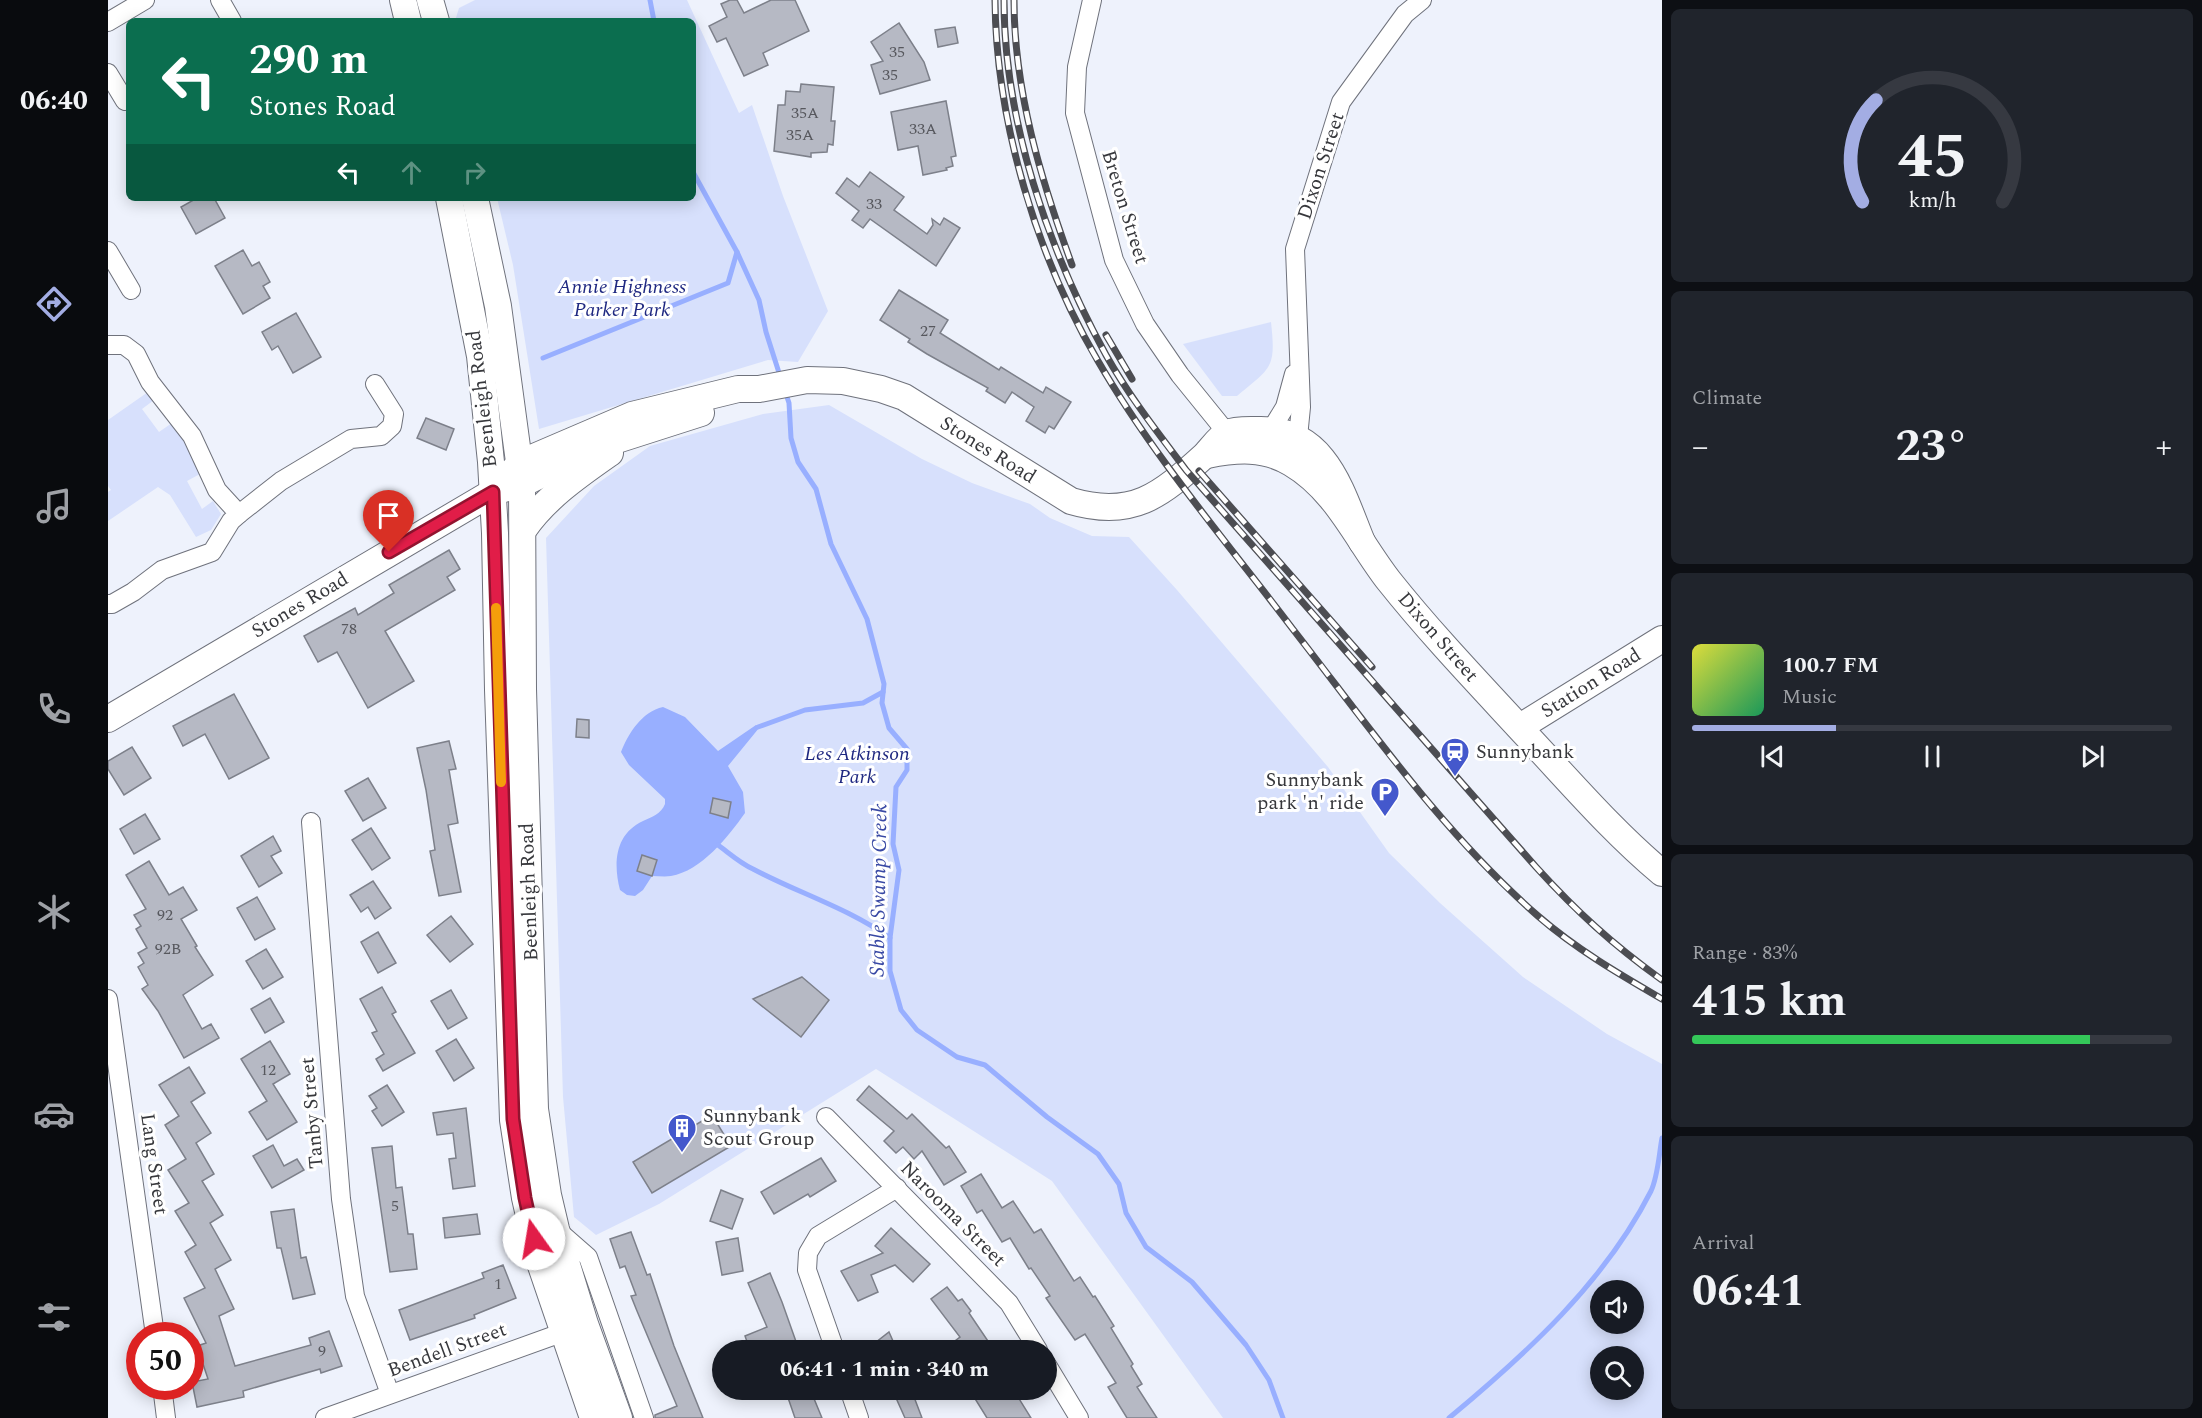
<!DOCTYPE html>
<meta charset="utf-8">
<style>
body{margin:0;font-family:Spectral,serif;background:#20242c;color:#f1f3f6;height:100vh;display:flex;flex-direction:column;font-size:22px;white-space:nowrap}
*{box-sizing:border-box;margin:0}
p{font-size:20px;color:#9ea1a6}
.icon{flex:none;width:33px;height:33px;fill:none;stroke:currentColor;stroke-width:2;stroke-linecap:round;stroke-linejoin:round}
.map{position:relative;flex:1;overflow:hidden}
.side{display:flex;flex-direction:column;gap:9px;padding:9px;background:#0d0f14;width:540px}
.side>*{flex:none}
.top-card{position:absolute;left:18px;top:18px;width:570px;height:183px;border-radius:9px;box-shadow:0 3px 15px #0003;background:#0b6e4f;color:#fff;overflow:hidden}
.tools{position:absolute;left:1482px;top:1280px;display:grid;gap:12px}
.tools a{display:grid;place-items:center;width:54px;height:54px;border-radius:50%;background:#171b24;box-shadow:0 3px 15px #0003;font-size:30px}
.speed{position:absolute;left:18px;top:1322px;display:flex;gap:12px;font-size:30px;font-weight:700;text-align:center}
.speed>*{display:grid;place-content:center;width:78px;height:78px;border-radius:50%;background:#171b24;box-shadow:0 3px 15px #0003;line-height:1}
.speed .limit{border:9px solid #d22;background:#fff;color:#111}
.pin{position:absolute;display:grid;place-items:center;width:51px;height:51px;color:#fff;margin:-62px -26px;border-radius:50% 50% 50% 0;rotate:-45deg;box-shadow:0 0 6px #0007}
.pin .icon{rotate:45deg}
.me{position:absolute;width:66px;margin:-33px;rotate:347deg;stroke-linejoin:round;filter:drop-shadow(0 0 4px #0008)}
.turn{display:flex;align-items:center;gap:21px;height:126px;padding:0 24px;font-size:27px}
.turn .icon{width:78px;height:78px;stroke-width:2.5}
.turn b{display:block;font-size:42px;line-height:51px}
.lanes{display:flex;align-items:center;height:57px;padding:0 24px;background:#0003;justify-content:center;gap:30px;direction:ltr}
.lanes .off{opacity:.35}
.big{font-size:45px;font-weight:700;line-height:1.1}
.side .card{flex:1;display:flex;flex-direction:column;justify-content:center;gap:9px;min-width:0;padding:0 21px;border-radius:9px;background:#20242c}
.side .dial{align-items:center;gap:0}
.dial svg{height:156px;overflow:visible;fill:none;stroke:#363941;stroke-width:7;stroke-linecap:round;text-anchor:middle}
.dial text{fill:#f1f3f6;stroke:none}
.song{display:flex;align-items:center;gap:18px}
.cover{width:72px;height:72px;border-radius:9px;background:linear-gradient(135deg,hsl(60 70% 55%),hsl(150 70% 35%))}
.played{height:6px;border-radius:3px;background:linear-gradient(90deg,#a3ade3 30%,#363941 30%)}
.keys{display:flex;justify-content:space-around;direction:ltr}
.heat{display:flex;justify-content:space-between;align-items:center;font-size:33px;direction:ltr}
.charge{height:9px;border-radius:4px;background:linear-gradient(90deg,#34c759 83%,#363941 0)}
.trip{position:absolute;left:604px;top:1340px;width:345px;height:60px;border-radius:30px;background:#171b24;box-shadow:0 3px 15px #0003;font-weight:700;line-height:60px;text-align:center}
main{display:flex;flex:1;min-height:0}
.dock{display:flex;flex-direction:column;width:108px;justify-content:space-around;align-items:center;background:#090b0e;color:#9ea1a6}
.dock .icon{width:42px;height:42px}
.dock .on{color:#a3ade3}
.dock b{font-size:27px;color:#f1f3f6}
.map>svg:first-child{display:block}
.green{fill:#d7e0fc;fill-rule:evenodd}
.water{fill:#98afff}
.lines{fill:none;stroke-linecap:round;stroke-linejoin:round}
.stream{stroke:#98afff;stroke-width:5}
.building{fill:#b6b9c4;stroke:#7d808a;stroke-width:1.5}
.street-casing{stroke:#6f727c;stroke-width:20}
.secondary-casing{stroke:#6f727c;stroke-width:28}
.street{stroke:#fff;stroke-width:18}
.secondary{stroke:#fff;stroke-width:26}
.rail-casing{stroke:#4c4d52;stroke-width:7}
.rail{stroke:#fff;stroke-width:4.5;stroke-dasharray:14;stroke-linecap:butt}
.route-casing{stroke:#92132f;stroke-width:15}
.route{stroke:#e11d48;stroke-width:10}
.slow{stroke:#f59e0b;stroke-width:10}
.labels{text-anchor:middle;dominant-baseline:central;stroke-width:6;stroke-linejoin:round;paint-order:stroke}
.number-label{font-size:16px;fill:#57585e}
.street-label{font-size:20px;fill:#37383c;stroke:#fff}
.park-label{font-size:20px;font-style:italic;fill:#1f2881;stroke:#fff}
.poi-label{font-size:20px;fill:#37383c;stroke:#fff;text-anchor:start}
.water-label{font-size:21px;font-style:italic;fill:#3848a4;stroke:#fff}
</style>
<main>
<nav class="dock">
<b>06:40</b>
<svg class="icon on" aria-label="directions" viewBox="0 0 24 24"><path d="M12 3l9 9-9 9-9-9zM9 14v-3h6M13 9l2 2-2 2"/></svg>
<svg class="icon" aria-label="music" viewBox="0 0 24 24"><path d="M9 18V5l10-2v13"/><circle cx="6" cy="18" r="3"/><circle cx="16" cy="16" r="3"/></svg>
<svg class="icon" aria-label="phone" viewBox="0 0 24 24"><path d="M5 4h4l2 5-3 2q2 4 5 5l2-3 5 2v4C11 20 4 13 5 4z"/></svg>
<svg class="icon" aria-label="climate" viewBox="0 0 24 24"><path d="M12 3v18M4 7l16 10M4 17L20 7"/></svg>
<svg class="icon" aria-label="car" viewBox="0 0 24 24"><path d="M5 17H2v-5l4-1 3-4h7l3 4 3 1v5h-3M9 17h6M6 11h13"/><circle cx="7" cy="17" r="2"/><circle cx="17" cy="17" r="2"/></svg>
<svg class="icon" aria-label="filters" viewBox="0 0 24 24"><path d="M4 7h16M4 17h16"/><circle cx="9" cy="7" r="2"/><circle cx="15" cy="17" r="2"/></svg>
</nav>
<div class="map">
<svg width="1554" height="1418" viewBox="0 0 1554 1418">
<rect width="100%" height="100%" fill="#eef2fc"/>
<g class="green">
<path d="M367 0H579L631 113 644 105 675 196 720 311 690 362 660 360 431 429 405 265 389 198H585V21H347L351 8Z"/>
<path d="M1163 322C1168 368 1164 367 1129 396H1114L1075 344Z"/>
<path d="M40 392 46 400 34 409 51 432 64 423 78 440 92 474 79 481 94 509 105 501 113 514 103 530 88 537 62 495 50 487 0 521V492L3 490 0 486V420Z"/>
<path d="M721 405 814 459 864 483 922 504 942 518 984 536 1021 537 1069 590 1220 767 1281 853 1332 903 1415 977 1499 1034 1554 1064V1418H1115L944 1181 768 1069 551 1204 488 1235 466 1217 455 1097 438 538 486 486 542 446 655 414ZM1492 1290H1526V1323H1492ZM1492 1356H1526V1389H1492Z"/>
</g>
<path class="water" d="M555 707 577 717 610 751 648 725 651 728 620 766 635 792 637 813C620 837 593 871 563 876 557 877 550 876 544 876L535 890 527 896 519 895 512 890C505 863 507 834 535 821 544 817 553 814 557 804V799L521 765 513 752C521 732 534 712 555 707Z"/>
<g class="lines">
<g class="stream">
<path d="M542 0 546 21"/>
<path d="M585 172 629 252 651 300 658 332 673 379"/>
<path d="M435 358 620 283 629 252"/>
<path d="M677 391 681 403 683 438 690 462 708 489 723 544 759 619 776 684 774 703 781 728 799 749V770L788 787 785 844 791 870 782 938V971L793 1010 809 1030 849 1057 877 1065 939 1117 990 1154 1011 1184 1018 1213 1038 1247 1084 1282 1138 1345 1161 1380 1175 1418"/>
<path d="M650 727 697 710 755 703 775 692"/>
<path d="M610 845C621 853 632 863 645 869 690 893 740 908 782 938"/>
<path d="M1341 1418C1418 1354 1497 1282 1543 1191 1550 1176 1551 1154 1554 1138"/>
</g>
</g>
<g class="building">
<path d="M622 0H629L636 13 663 0H687L701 31 655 53 660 65 636 76 618 38 609 42 601 26 619 17 613 4Z"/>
<path d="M791 23 816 62 822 80 772 94 763 65 775 61 763 42Z"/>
<path d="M847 27 850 43 830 47 827 30Z"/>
<path d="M693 84 726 87 723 121H727L725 145 720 144 719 152 703 153V157L666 151 670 105H677L678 91 692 92Z"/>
<path d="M838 101 848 156 843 157 845 166 838 168 839 170 815 175 810 146 790 150 783 112Z"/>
<path d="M762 172 796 197 786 210 819 234 825 225 824 219 832 225 836 218 852 228 828 266 762 219 755 228 744 220 751 211 728 193 739 178 751 187Z"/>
<path d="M89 198H106L117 218 88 234 73 207Z"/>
<path d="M135 250 144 266 151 262 162 282 155 286 162 298 135 314 107 266Z"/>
<path d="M791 290 840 320 832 333 891 370 893 367 935 393 938 387 963 402 946 429 941 426 937 433 918 421 926 407 904 392 897 403 878 391 880 388 819 354 800 342 802 339 772 320Z"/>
<path d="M188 313 213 357 185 373 170 346 164 350 154 332Z"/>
<path d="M318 418 346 429 338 450 309 438Z"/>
<path d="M341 550 352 569 339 577 347 590 277 631 306 681 260 708 229 652 210 662 196 636 247 608 250 615 286 593 281 585Z"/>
<path d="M126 694 161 758 121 779 97 734 75 746 65 726Z"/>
<path d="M469 719 481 720V738L468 737Z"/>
<path d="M341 741 348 769 341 770 350 823 340 825 353 892 331 896 322 851 327 850 318 790 309 748Z"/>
<path d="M24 747 43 778 16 795 0 769V761Z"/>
<path d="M260 778 278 808 255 821 237 791Z"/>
<path d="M605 798 623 802 620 818 602 813Z"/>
<path d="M37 814 52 839 26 854 12 829Z"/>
<path d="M263 828 282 858 264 870 244 840Z"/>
<path d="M165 836 173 851 163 856 174 873 151 887 133 856Z"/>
<path d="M534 855 549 860 544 876 529 871Z"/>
<path d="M41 861 61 895 75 887 89 910 73 919 89 946 87 947 105 975 75 995 94 1029 103 1024 111 1038 76 1058 50 1011 34 989 40 985 30 967 36 963 30 953 39 948 28 929 33 926 26 915 38 909 18 875Z"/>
<path d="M265 881 283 908 267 919 260 907 253 912 242 895Z"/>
<path d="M149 897 167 929 147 940 129 908Z"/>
<path d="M343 916 365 944 342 962 319 935Z"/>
<path d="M270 932 288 963 270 973 253 942Z"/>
<path d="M158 949 175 977 155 989 138 961Z"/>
<path d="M694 977 721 1000 693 1037 645 999Z"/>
<path d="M274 987 288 1012 284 1014 307 1053 275 1071 268 1059 276 1054 264 1033 269 1031 252 999Z"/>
<path d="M343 990 359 1018 340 1029 323 1001Z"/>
<path d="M162 998 176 1022 157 1033 143 1009Z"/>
<path d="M348 1039 366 1068 346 1081 328 1051Z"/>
<path d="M162 1041 182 1074 165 1084 189 1122 159 1140 141 1112 159 1101 133 1059Z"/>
<path d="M81 1067 97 1093 83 1102 103 1133 88 1143 106 1174 94 1181 115 1215 102 1223 123 1260 107 1269 126 1309 111 1316 127 1366 203 1345 201 1338 221 1331 234 1366 213 1373 212 1369 135 1391 136 1397 89 1407 84 1382 100 1379 89 1346 98 1343 76 1298 97 1288 77 1252 88 1245 67 1211 81 1203 60 1170 78 1159 57 1125 71 1116 51 1085Z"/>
<path d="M279 1085 296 1112 274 1126 264 1111 269 1108 261 1096Z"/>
<path d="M761 1086 799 1119 804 1114 838 1148 841 1146 858 1172 836 1185 814 1151 806 1159 795 1147 788 1153 776 1141 786 1131 749 1100Z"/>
<path d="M358 1108 367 1186 345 1189 341 1159 348 1158 345 1133 329 1135 325 1113Z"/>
<path d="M604 1115 623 1146 544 1193 525 1162Z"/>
<path d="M165 1145 176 1166 189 1159 196 1170 164 1188 145 1156Z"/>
<path d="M284 1146 288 1188 294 1187 300 1234H305L309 1269 282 1272 264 1148Z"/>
<path d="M713 1158 728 1181 702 1197 700 1194 666 1214 653 1192Z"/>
<path d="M873 1174 894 1208 905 1201 926 1233 933 1229 966 1281 972 1277 985 1297 987 1296 1006 1326 1003 1328 1025 1364 1023 1366 1034 1384 1029 1387 1049 1418H1019L1000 1387 1008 1383 977 1334 967 1340 938 1298 942 1296 923 1268 921 1269 902 1238 894 1242 874 1210 869 1213 853 1186Z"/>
<path d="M613 1190 635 1199 624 1229 602 1221Z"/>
<path d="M186 1209 193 1258 198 1257 207 1294 185 1299 173 1248H169L163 1212Z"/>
<path d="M369 1214 372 1234 337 1238 335 1218Z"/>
<path d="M783 1228 822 1264 805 1282 787 1265 763 1275 770 1292 750 1301 733 1271 775 1253 767 1246Z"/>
<path d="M523 1232 539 1275 542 1274 566 1346 595 1418H547V1415L569 1406 529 1311 523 1296 528 1295 517 1266 512 1268 502 1239Z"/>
<path d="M630 1238 635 1271 614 1275 608 1242Z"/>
<path d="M395 1265 408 1298 366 1315 367 1318 302 1340 291 1310 376 1278 374 1273Z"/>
<path d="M662 1273 674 1302 691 1350H642L637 1336 659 1327 640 1283Z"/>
<path d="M839 1287 850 1301 854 1299 863 1311 861 1313 886 1350H853L847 1341 852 1337 823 1299Z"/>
<path d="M781 1332 789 1350H758Z"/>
<path d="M677 1389H702L714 1418H687Z"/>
<path d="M784 1389H803L814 1418H797Z"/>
<path d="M861 1389H905L923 1418H879Z"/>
</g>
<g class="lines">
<g class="street-casing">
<g id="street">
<path d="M112 0 124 21"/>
<path d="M984 0 969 67 967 113 1006 260 1037 324 1072 375 1119 433"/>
<path d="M0 22 37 0"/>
<path d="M0 73 17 101"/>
<path d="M0 251 23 290"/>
<path d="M0 345H16L28 354 42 382 84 436 109 490 131 514 123 521 104 552 54 570 25 592 4 604H0"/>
<path d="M1161 440 1163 430 1177 407 1186 374"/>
<path d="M1186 450 1190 437 1193 407 1187 249 1233 102 1297 14 1314 0"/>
<path d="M131 514 173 481 243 439 273 436 284 426 286 414 267 384"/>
<path d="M203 822 233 1199 247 1296 282 1394"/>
<path d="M0 999 47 1335"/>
<path d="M718 1117 901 1303 930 1350"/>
<path d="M448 1229 480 1257 536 1418"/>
<path d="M727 1350 699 1270 700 1253 710 1236 789 1188"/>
<path d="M939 1365 971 1418"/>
<path d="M54 1386 58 1418"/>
<path d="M741 1389 751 1418"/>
<path d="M217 1418 467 1328"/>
</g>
</g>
<g class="secondary-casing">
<g id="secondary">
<path d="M295 0 300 21"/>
<path d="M322 0 328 21"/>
<path d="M341 198 372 356 383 462 387 533 390 690 405 1120 417 1198 431 1260 485 1418"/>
<path d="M367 198 390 306 414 484 415 689 427 1109 440 1195 448 1229 477 1324 511 1418"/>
<path d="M1099 455C1129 449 1156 447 1183 463 1229 490 1249 540 1281 581 1324 635 1373 686 1420 737 1464 784 1505 832 1554 873"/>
<path d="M401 475 412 463 524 415 630 389H651L699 380 735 381 773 389 796 397 963 501C1024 519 1052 496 1097 455 1103 449 1111 437 1119 433 1128 429 1142 430 1151 430 1218 429 1233 491 1254 542"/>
<path d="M416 529C437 498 472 474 502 453"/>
<path d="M0 719 385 492 414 484 490 446 593 413"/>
<path d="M1412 727 1554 639"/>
</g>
</g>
<use href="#street" class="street"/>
<use href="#secondary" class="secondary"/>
<g class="rail-casing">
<g id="rail">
<path d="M887 0C888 122 929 257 990 361 1045 456 1118 541 1184 628 1262 728 1334 832 1430 916 1468 949 1511 974 1554 999"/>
<path d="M896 0C896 121 940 249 998 355 1021 396 1050 433 1078 470L1428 867C1469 912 1504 944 1554 980"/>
<path d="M906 0C906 91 933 180 964 265"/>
<path d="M998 335 1024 379"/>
<path d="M1091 471 1264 667"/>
</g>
</g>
<use href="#rail" class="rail"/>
</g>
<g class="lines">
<g class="route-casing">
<path id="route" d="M281 552 385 492 405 1119 417 1198 426 1239"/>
</g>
<use href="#route" class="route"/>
<path class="slow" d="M388 608 393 782"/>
</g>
<defs>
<g id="station-pin" transform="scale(1.5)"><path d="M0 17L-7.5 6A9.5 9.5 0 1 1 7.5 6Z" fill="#4458cc" stroke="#fff"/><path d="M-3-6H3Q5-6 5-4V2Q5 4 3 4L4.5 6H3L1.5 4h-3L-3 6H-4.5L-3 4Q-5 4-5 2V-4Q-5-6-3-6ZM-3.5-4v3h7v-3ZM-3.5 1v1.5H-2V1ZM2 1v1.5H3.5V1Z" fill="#fff"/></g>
<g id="parking-pin" transform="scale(1.5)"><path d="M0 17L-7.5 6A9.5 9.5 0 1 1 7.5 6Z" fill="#4458cc" stroke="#fff"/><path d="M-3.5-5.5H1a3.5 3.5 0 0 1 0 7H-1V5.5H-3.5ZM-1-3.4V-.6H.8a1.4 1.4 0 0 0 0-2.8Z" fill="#fff"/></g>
<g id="building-pin" transform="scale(1.5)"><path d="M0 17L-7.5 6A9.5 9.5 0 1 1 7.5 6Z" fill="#4458cc" stroke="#fff"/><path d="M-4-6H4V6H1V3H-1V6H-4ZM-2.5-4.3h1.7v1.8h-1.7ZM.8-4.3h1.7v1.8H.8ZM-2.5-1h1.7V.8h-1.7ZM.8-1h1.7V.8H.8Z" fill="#fff"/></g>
</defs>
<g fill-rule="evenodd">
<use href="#station-pin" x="1347" y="752"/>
<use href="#parking-pin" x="1277" y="792"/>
<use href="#building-pin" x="574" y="1128"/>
</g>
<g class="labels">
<g class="number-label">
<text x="789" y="52">35</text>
<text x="782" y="75">35</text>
<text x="697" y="113">35A</text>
<text x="815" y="129">33A</text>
<text x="692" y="135">35A</text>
<text x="766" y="204">33</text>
<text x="820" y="331">27</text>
<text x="241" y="629">78</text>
<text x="57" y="915">92</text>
<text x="60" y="949">92B</text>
<text x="160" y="1070">12</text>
<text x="287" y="1206">5</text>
<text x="390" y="1284">1</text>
<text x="214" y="1351">9</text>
</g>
<g class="street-label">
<text transform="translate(1213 166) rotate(-72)">Dixon Street</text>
<text transform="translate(1017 207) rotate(73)">Breton Street</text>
<text transform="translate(374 399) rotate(-97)">Beenleigh Road</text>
<text transform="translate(880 450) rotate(32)">Stones Road</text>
<text transform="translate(192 605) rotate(-31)">Stones Road</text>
<text transform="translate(1330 637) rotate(49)">Dixon Street</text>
<text transform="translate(1483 683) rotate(-32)">Station Road</text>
<text transform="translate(421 892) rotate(-92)">Beenleigh Road</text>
<text transform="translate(204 1113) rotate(-95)">Tanby Street</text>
<text transform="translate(46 1164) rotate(82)">Lang Street</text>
<text transform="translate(845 1214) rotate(45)">Narooma Street</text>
<text transform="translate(339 1350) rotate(-20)">Bendell Street</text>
</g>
<g class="park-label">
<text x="514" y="287">Annie Highness<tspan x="514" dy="23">Parker Park</tspan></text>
<text x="749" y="754">Les Atkinson<tspan x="749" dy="23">Park</tspan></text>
</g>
<g class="poi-label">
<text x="1368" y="752">Sunnybank</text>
<text x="1256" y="780" text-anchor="end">Sunnybank<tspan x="1256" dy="23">park 'n' ride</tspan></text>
<text x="595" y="1116">Sunnybank<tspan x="595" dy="23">Scout Group</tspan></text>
</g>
<g class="water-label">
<text transform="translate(771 890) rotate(-89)">Stable Swamp Creek</text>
</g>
</g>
</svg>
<div class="tools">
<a><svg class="icon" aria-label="sound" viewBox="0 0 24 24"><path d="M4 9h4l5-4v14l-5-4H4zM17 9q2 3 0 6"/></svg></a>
<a><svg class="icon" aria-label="search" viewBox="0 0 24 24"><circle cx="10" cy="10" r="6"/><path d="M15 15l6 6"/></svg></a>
</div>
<div class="speed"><div class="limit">50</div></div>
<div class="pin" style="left:281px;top:552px;background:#d93025"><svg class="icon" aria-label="arrive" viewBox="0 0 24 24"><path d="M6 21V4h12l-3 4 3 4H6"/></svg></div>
<svg class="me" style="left:426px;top:1239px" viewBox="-20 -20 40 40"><circle r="19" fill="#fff"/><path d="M0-13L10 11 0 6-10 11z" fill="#e11d48"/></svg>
<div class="trip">06:41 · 1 min · 340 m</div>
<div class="top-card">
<div class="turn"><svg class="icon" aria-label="left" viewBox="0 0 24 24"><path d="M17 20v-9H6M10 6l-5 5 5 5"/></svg><div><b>290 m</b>Stones Road</div></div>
<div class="lanes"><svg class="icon" aria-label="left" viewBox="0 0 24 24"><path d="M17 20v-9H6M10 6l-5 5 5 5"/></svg><svg class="icon off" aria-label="ahead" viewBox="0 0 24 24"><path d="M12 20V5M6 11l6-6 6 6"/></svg><svg class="icon off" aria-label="right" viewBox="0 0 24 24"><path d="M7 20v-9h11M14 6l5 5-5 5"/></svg></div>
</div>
</div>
<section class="side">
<div class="card dial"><svg viewBox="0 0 100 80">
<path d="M14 69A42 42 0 1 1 86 69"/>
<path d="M14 69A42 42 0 0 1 21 17" stroke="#a3ade3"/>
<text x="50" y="56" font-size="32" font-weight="700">45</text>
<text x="50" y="72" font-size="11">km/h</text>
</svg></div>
<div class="card"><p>Climate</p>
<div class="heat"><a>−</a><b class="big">23°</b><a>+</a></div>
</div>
<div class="card">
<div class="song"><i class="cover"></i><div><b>100.7 FM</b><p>Music</p></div></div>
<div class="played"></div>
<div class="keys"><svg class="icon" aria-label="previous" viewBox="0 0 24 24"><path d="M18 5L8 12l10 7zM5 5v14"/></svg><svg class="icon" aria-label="pause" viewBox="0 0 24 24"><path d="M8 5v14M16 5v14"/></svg><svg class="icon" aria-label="next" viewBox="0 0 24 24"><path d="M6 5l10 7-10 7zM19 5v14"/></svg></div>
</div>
<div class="card"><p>Range · 83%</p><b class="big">415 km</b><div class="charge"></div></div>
<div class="card"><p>Arrival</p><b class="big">06:41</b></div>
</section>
</main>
